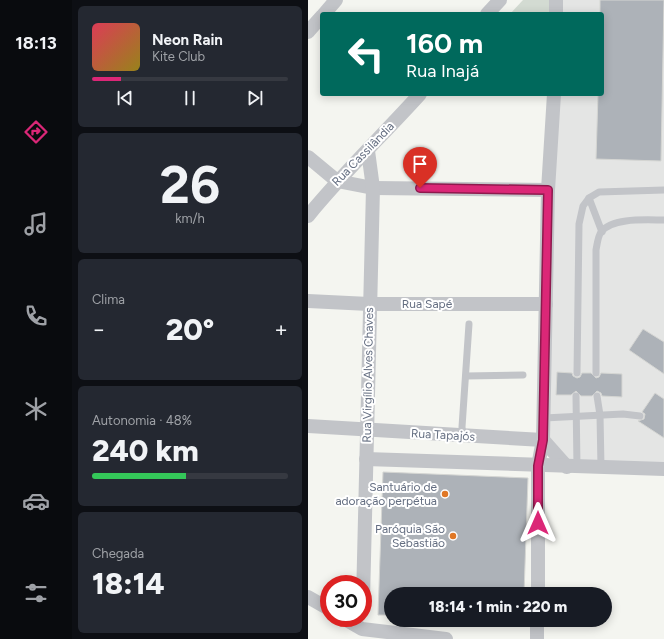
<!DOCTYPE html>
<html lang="pt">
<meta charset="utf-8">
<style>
body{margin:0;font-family:Figtree,sans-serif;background:#242831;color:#f1f3f6;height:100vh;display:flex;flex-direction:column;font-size:15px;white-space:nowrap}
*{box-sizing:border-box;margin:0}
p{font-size:13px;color:#9ea1a6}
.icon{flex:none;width:22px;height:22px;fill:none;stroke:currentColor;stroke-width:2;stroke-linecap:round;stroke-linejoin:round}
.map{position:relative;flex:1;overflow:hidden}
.sheet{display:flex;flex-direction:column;gap:6px;padding:6px;background:#0d0f14;width:236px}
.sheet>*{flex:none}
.top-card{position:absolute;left:12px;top:12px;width:284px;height:84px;border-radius:4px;box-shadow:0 2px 10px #0003;background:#00695c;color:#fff;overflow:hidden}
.speed{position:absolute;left:12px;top:575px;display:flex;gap:8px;font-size:20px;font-weight:700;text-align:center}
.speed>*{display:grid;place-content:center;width:52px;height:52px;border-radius:50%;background:#171b24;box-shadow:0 2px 10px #0003;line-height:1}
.speed .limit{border:6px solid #d22;background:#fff;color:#111}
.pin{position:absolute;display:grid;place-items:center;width:34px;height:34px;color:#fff;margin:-41px -17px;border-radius:50% 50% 50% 0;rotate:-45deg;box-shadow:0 0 4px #0007}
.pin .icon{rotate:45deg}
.me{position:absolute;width:44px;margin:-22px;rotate:0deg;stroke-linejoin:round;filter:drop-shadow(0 0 3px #0008)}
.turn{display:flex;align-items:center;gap:14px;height:84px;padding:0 20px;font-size:18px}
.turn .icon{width:52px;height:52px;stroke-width:2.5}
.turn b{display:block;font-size:28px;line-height:34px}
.big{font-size:30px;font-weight:800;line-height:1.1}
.sheet .card{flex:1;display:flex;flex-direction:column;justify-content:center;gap:6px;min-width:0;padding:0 14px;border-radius:6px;background:#242831}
.sheet .dial{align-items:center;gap:0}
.dial b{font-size:52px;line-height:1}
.song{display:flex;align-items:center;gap:12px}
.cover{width:48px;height:48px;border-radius:6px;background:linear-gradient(135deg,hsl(350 70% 55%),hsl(50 70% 35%))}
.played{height:4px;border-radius:2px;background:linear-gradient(90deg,#db2777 15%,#363941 15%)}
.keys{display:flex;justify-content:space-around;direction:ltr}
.heat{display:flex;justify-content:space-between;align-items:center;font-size:22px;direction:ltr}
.charge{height:6px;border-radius:3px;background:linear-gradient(90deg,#34c759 48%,#363941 0)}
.trip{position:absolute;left:76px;top:587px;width:228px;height:40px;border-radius:20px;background:#171b24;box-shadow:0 2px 10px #0003;font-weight:800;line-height:40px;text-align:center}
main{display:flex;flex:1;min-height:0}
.dock{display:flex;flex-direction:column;width:72px;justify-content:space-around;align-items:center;background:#090b0e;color:#9ea1a6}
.dock .icon{width:28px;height:28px}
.dock .current{color:#db2777}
.dock b{font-size:18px;color:#f1f3f6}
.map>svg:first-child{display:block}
.built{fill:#e4e5e4}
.green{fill:#d3dbd2}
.building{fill:#adb2b8;stroke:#d5d6d3}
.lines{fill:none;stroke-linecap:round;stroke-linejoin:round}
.lane{stroke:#c2c4c8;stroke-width:7}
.street{stroke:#c2c4c8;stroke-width:14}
.route-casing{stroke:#8e194d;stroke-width:10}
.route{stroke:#db2777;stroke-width:7}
.poi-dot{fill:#e07725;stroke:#fff;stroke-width:1.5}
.labels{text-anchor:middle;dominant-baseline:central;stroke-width:4;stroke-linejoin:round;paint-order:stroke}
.street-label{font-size:12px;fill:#646e81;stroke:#fff}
.poi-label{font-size:12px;fill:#646e81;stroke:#fff;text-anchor:end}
</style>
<main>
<nav class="dock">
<b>18:13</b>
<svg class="icon current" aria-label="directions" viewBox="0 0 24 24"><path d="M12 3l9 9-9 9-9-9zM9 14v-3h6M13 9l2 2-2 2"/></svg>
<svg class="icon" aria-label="music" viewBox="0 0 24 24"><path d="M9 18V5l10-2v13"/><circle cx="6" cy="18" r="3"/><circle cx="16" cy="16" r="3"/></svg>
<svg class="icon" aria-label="phone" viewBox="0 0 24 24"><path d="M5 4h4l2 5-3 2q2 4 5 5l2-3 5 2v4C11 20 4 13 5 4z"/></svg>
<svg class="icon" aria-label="climate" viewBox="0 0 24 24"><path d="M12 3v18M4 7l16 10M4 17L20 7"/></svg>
<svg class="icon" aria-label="car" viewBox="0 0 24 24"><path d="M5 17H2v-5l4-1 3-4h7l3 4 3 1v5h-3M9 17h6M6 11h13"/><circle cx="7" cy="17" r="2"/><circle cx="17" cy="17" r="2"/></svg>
<svg class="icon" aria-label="filters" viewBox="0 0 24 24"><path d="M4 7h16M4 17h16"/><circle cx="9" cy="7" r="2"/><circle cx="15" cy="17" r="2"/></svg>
</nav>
<section class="sheet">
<div class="card">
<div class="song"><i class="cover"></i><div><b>Neon Rain</b><p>Kite Club</p></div></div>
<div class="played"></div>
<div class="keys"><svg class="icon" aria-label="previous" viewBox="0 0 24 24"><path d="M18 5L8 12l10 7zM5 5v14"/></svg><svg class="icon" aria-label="pause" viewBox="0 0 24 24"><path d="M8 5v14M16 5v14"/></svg><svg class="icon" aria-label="next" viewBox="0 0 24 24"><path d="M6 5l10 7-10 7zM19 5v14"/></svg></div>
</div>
<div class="card dial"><b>26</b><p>km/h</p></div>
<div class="card"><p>Clima</p>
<div class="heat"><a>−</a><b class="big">20°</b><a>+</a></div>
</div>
<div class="card"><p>Autonomia · 48%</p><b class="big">240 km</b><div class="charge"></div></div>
<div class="card"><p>Chegada</p><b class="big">18:14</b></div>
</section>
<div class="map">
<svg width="356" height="639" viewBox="0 0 356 639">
<rect width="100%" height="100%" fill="#f4f5f0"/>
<path class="built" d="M248 0H356V469L269 467 235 440 246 94H294V14H248Z"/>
<path class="green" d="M215 0H241L242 14H202Z"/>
<g class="building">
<path d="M292 0H356L353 161 288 159 290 94H294V14H292Z"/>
<path d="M335 329 356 342V374L321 350Z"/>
<path d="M249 372 264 373 265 376 269 378 272 377 274 373H283L288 378 291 377 293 373 314 374V397L294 396 293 393 289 391 284 396H273L268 391 263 395H248Z"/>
<path d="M347 393 356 399V438L330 421 336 419 337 414 334 412Z"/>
<path d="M75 472 220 478 216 594H83V615H70Z"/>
</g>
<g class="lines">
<g class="lane">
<path d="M281 198 294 232"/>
<path d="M269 373 271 224 275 206 281 198 291 192 356 190"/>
<path d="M288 373V250C289 245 290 236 293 232 304 217 340 220 356 220"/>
<path d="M158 376 215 375"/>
<path d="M268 396 269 467"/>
<path d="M289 396 292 415 293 467"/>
<path d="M236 418 315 414 332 416"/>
<path d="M155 436 154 427 161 324"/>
</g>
<g class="street">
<path d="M16 14 28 0"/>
<path d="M179 14 192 0"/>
<path d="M248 14V0"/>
<path d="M0 32 14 16"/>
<path d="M0 157 29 181 65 188 240 190"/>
<path d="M0 216C35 173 75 135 112 94"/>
<path d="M0 301 61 304H238"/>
<path d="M0 426 235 440 259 467"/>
<path d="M58 459 356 469"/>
<path d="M230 594V466L235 440 240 190 246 94"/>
<path d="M0 597 21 609"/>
<path d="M55 600 65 188 60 151"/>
<path d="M35 618 54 629 138 639"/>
<path d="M229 639V620"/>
</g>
</g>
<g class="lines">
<g class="route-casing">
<path id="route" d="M112 188 240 190 235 440 230 466V523"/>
</g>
<use href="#route" class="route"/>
</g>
<g class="poi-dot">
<circle cx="137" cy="494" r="4"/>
<circle cx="145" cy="536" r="4"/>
</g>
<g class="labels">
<g class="street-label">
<text transform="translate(55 154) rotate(-46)">Rua Cassilândia</text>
<text x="119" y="304">Rua Sapé</text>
<text transform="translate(60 375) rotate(-89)">Rua Virgílio Alves Chaves</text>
<text transform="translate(135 435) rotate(3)">Rua Tapajós</text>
</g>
<g class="poi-label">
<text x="129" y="487">Santuário de<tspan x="129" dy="14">adoração perpétua</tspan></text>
<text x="137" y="529">Paróquia São<tspan x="137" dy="14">Sebastião</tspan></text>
</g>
</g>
</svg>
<div class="speed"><div class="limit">30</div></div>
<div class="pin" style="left:112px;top:188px;background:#d93025"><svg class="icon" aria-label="arrive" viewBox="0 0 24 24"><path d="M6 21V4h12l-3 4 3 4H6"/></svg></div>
<svg class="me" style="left:230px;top:523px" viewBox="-20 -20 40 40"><path d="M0-17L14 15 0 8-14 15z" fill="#db2777" stroke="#fff" stroke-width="4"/></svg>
<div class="trip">18:14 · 1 min · 220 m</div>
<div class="top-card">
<div class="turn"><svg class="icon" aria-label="left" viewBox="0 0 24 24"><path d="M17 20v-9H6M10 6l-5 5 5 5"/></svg><div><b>160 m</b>Rua Inajá</div></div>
</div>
</div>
</main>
